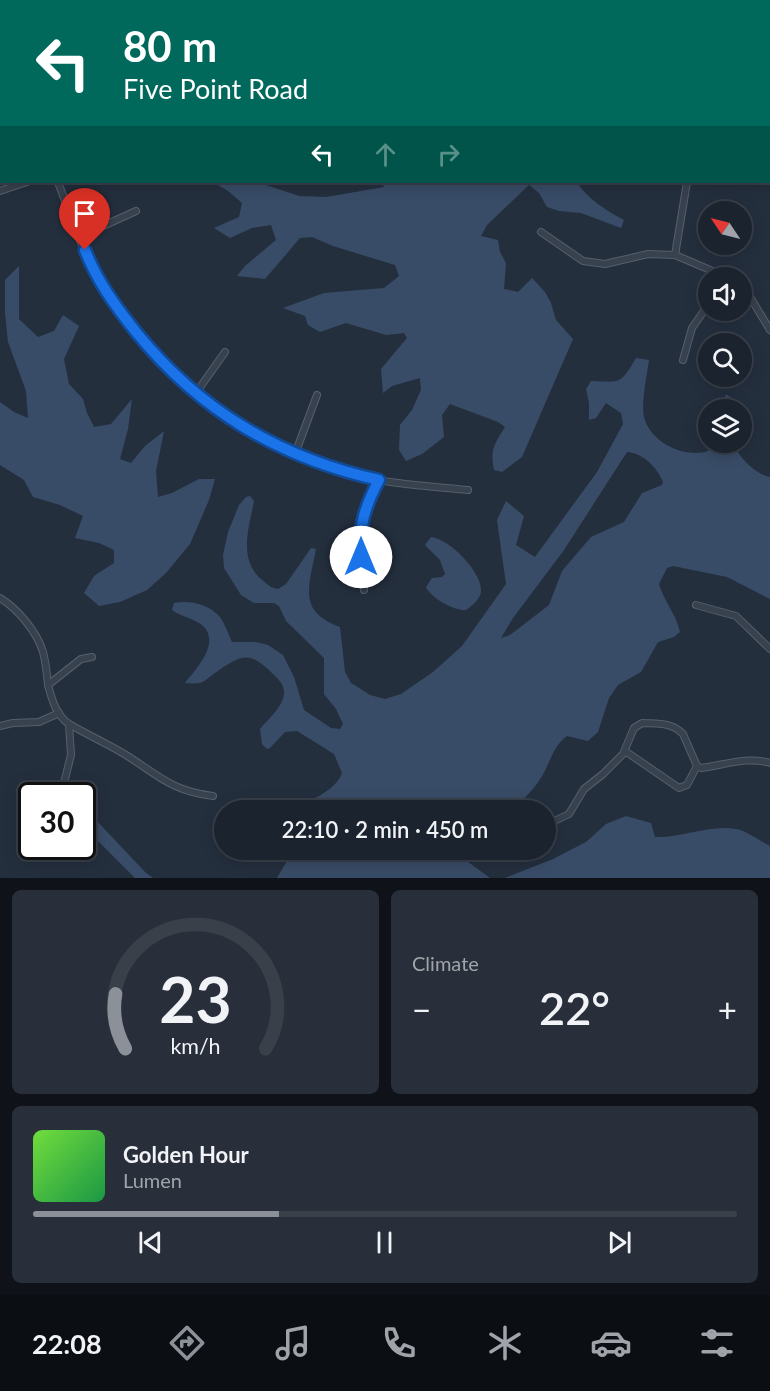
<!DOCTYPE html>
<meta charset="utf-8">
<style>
body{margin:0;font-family:Lato,sans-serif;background:#282f3a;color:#f1f3f6;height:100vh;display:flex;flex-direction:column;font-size:22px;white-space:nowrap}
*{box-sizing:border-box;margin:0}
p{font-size:20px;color:#a0a4aa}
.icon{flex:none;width:33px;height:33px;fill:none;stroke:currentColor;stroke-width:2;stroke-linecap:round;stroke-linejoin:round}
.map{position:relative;height:878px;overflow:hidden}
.drawer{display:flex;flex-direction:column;gap:12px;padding:12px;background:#0f1319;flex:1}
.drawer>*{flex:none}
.guide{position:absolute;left:0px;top:0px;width:771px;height:183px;box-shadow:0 3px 15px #0003,0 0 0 2px #39404a;background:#00695c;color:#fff;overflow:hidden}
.needle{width:39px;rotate:305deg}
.tools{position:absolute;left:698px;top:201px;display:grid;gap:12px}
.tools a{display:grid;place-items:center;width:54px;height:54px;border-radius:50%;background:#1b232e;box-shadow:0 3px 15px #0003,0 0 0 2px #39404a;font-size:30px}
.speed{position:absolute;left:18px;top:782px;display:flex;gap:12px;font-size:30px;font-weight:700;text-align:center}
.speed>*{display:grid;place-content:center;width:78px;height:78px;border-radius:50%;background:#1b232e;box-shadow:0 3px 15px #0003,0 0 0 2px #39404a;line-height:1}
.speed .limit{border:3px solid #111;border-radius:9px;background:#fff;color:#111}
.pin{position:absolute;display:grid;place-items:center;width:51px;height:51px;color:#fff;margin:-62px -26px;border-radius:50% 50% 50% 0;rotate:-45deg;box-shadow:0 0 6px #0007}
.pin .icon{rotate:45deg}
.me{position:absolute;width:66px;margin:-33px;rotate:0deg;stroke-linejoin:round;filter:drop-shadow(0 0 4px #0008)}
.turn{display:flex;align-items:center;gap:21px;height:126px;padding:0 24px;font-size:27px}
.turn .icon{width:78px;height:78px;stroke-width:2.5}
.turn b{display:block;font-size:42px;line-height:51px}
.lanes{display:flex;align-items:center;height:57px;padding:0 24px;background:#0003;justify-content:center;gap:30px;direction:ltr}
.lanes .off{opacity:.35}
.big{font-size:45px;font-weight:600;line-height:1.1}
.drawer .card{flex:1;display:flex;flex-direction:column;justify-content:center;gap:9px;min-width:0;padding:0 21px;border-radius:9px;background:#282f3a}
.drawer .dial{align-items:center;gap:0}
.dial svg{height:156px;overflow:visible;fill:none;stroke:#39404a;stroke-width:7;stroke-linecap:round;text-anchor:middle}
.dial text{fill:#f1f3f6;stroke:none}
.song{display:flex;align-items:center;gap:18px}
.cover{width:72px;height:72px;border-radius:9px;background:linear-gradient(135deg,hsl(100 70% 55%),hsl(140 70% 35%))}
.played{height:6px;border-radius:3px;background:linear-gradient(90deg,#8c9099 35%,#39404a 35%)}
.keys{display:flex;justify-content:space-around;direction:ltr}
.heat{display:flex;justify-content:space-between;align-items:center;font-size:33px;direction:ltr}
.drawer .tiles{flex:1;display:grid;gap:12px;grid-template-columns:1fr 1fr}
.card:last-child{grid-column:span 2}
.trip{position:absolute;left:214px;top:800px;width:342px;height:60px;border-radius:30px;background:#1b232e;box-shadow:0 3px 15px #0003,0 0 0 2px #39404a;font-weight:600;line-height:60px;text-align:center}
.menu{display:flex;height:96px;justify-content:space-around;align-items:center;background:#0b0e12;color:#a0a4aa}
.menu .icon{width:42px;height:42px}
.menu .selected{color:#8c9099}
.menu b{font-size:27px;color:#f1f3f6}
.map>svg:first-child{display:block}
.water{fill:#394c67;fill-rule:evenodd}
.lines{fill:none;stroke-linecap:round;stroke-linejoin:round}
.street-casing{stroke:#565f6c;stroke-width:8}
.street{stroke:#38414e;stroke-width:6}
.route-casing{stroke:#114b97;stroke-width:15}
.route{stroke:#1a73e8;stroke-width:10}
</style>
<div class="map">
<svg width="770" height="878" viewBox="0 0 770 878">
<rect width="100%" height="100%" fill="#242f3e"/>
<g class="water">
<path d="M213 182H257L299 196 326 197 384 187 382 182H577C587 199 607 211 624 220L621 228 581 213 559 211 547 207 539 193 529 185 487 225 481 236 498 240 500 252 506 263 504 289 518 292 532 278 545 292 551 303 556 320 573 339 522 457 502 472 494 470C490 449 494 445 505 427L498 422 450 404 442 415 444 437 422 454 406 461 399 450 400 425 412 410 421 390 420 378 392 386 383 393 381 369 407 338 404 333 386 335 346 323 320 332 308 325 305 316 283 308 324 293 384 288 399 276 395 265 333 246 312 237 300 238 265 279 237 276 245 266 276 240 271 225 252 228 230 238 214 228 239 217 242 203 228 191Z"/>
<path d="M19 266V319L38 337 54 331 63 315 79 326 64 359 69 384 83 399 87 413 94 427 111 424 132 399 128 429 120 459 131 463 145 446 164 431 156 471 158 497 172 493 199 479H215L209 500 190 544 166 573 147 590 120 602 99 606 84 593 94 576 114 563V550L99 543 75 538 83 516 60 505 33 497 24 480 0 465V402L14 412 28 418 26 391 8 342 5 313V280Z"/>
<path d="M636 358 649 360C647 373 641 406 644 417 650 442 684 459 708 451L713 443H735C735 455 758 476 770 477V599L727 577 673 566 667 568 659 584C664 601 676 614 680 632L674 637 658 642 641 672 618 685 609 698 598 732 588 741 567 736C553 746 551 761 542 776 533 791 523 800 510 810H293C310 799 334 793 342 773L334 754 297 731 285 732 270 748 267 749 262 744 260 729C272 715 295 697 278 679 251 651 245 652 215 673 210 676 205 682 199 683 195 684 190 683 185 683 195 670 219 646 205 628 198 619 181 617 172 610L174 603C190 600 208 604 219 616 225 623 228 634 232 642H256L268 645 283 655 294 677 304 710 331 728 340 729 343 724 336 709 324 694V658L286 621 279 606 274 603H254L241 595 224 568 223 555 228 532 239 505 246 497 250 496 254 501C249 527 238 559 261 579 267 584 270 588 278 589L286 584 311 548 316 549C309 587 297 611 340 627L345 672 351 683 370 695 385 699 401 694 433 672 462 646 506 584 497 520 506 501 524 516 516 545 535 557 597 472 623 424 621 413 606 403 596 418 589 420V403L586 389 591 381C621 382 620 385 636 358ZM627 452C643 453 657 467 663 482L662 485 642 493 624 522 591 537 562 571 549 605 510 635 501 638 513 618 564 550Z"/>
<path d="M726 394 747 410 741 420V410L721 409Z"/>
<path d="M431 537C450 539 483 573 481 592 480 599 472 606 466 610 454 611 431 598 426 587L432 578 442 577 445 574 440 560 425 545Z"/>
<path d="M626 816 651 823 655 837C682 838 710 824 736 829 747 831 760 841 770 846V878H505L553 859 586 842 606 824Z"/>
<path d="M94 818 145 872 153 878H135L86 829 87 819Z"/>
<path d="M287 849H456L460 856 490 878H277L287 861Z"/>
</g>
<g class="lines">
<g class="street-casing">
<g id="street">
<path d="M456 0V2"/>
<path d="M137 2V0"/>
<path d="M0 35 2 39"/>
<path d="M770 37V36"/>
<path d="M58 182C70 214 81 248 98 278 105 291 115 303 124 315 180 392 256 446 347 473 386 484 427 486 468 490"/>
<path d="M0 191 27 182"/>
<path d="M541 232 583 261 605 264 648 254 675 255 729 278"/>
<path d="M79 237 136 211"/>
<path d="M675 255 687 182"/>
<path d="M741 288 750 297 770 330"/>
<path d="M683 360 692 328 708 305"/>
<path d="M196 393 225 352"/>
<path d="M295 454 317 395"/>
<path d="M364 590C359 542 355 525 379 480"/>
<path d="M0 598C18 609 37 632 43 652 46 663 47 674 48 685"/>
<path d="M696 605 736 616 770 649"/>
<path d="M69 724C88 735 108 744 126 755 159 776 172 791 213 796"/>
<path d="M0 726 13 723 39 722 59 713"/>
<path d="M625 751 679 788 687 785 697 766"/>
<path d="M697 766 701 768C725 765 747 756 770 763"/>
<path d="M61 795 71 755 69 724C56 715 52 700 48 685L81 659 92 657"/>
<path d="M21 814 32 813"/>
<path d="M546 825 569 814 584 789 603 774 623 754 634 728 642 723C657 724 672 722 683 734L697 766"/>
</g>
</g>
<use href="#street" class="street"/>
</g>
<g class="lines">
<g class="route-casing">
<path id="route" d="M85 250C97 281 116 307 136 332 200 411 280 458 379 480 365 506 358 528 361 557"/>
</g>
<use href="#route" class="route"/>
</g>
</svg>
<div class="tools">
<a><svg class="needle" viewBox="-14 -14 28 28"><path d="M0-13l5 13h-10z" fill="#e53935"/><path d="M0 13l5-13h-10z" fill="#a0a4aa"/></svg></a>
<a><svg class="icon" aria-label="sound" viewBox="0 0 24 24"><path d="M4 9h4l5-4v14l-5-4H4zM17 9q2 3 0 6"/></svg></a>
<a><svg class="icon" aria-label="search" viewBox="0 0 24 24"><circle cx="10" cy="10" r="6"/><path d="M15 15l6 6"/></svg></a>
<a><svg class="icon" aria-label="layers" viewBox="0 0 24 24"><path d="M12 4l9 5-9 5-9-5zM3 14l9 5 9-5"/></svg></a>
</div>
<div class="speed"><div class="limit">30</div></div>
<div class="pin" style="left:85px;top:250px;background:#d93025"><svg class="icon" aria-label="arrive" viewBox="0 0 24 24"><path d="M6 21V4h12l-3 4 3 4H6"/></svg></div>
<svg class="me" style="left:361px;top:557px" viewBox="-20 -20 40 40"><circle r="19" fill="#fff"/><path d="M0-13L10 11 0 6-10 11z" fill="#1a73e8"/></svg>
<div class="trip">22:10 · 2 min · 450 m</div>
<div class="guide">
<div class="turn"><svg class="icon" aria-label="left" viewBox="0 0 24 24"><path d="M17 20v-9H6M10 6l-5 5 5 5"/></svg><div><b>80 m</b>Five Point Road</div></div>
<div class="lanes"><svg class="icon" aria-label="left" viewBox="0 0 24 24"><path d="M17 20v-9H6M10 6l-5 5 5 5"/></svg><svg class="icon off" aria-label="ahead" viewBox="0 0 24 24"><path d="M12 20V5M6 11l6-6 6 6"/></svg><svg class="icon off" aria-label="right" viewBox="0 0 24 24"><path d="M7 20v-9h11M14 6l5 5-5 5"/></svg></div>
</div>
</div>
<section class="drawer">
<div class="tiles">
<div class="card dial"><svg viewBox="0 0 100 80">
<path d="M14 69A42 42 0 1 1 86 69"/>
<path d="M14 69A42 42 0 0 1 9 41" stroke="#8c9099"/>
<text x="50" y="56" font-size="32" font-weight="700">23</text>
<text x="50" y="72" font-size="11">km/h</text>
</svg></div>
<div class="card"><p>Climate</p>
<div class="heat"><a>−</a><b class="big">22°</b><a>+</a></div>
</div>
<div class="card">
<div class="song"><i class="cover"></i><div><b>Golden Hour</b><p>Lumen</p></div></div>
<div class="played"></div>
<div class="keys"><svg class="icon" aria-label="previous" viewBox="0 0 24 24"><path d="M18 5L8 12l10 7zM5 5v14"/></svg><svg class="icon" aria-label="pause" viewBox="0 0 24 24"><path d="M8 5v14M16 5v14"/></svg><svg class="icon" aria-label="next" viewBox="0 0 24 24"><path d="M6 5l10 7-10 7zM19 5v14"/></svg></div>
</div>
</div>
</section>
<nav class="menu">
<b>22:08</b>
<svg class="icon selected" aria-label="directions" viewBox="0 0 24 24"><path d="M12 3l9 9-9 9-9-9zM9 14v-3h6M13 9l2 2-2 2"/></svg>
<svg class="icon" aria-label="music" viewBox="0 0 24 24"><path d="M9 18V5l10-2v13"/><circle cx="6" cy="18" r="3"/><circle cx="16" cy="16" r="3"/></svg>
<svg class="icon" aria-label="phone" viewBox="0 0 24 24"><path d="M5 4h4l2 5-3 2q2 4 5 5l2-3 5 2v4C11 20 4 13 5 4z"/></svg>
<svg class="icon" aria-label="climate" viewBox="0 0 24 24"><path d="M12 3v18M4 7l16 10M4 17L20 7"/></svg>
<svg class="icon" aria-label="car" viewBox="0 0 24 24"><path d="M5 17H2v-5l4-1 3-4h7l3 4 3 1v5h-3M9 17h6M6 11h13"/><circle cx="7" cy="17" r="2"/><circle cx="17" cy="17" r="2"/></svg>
<svg class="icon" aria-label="filters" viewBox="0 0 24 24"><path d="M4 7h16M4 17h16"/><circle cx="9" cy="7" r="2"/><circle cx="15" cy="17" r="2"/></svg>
</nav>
